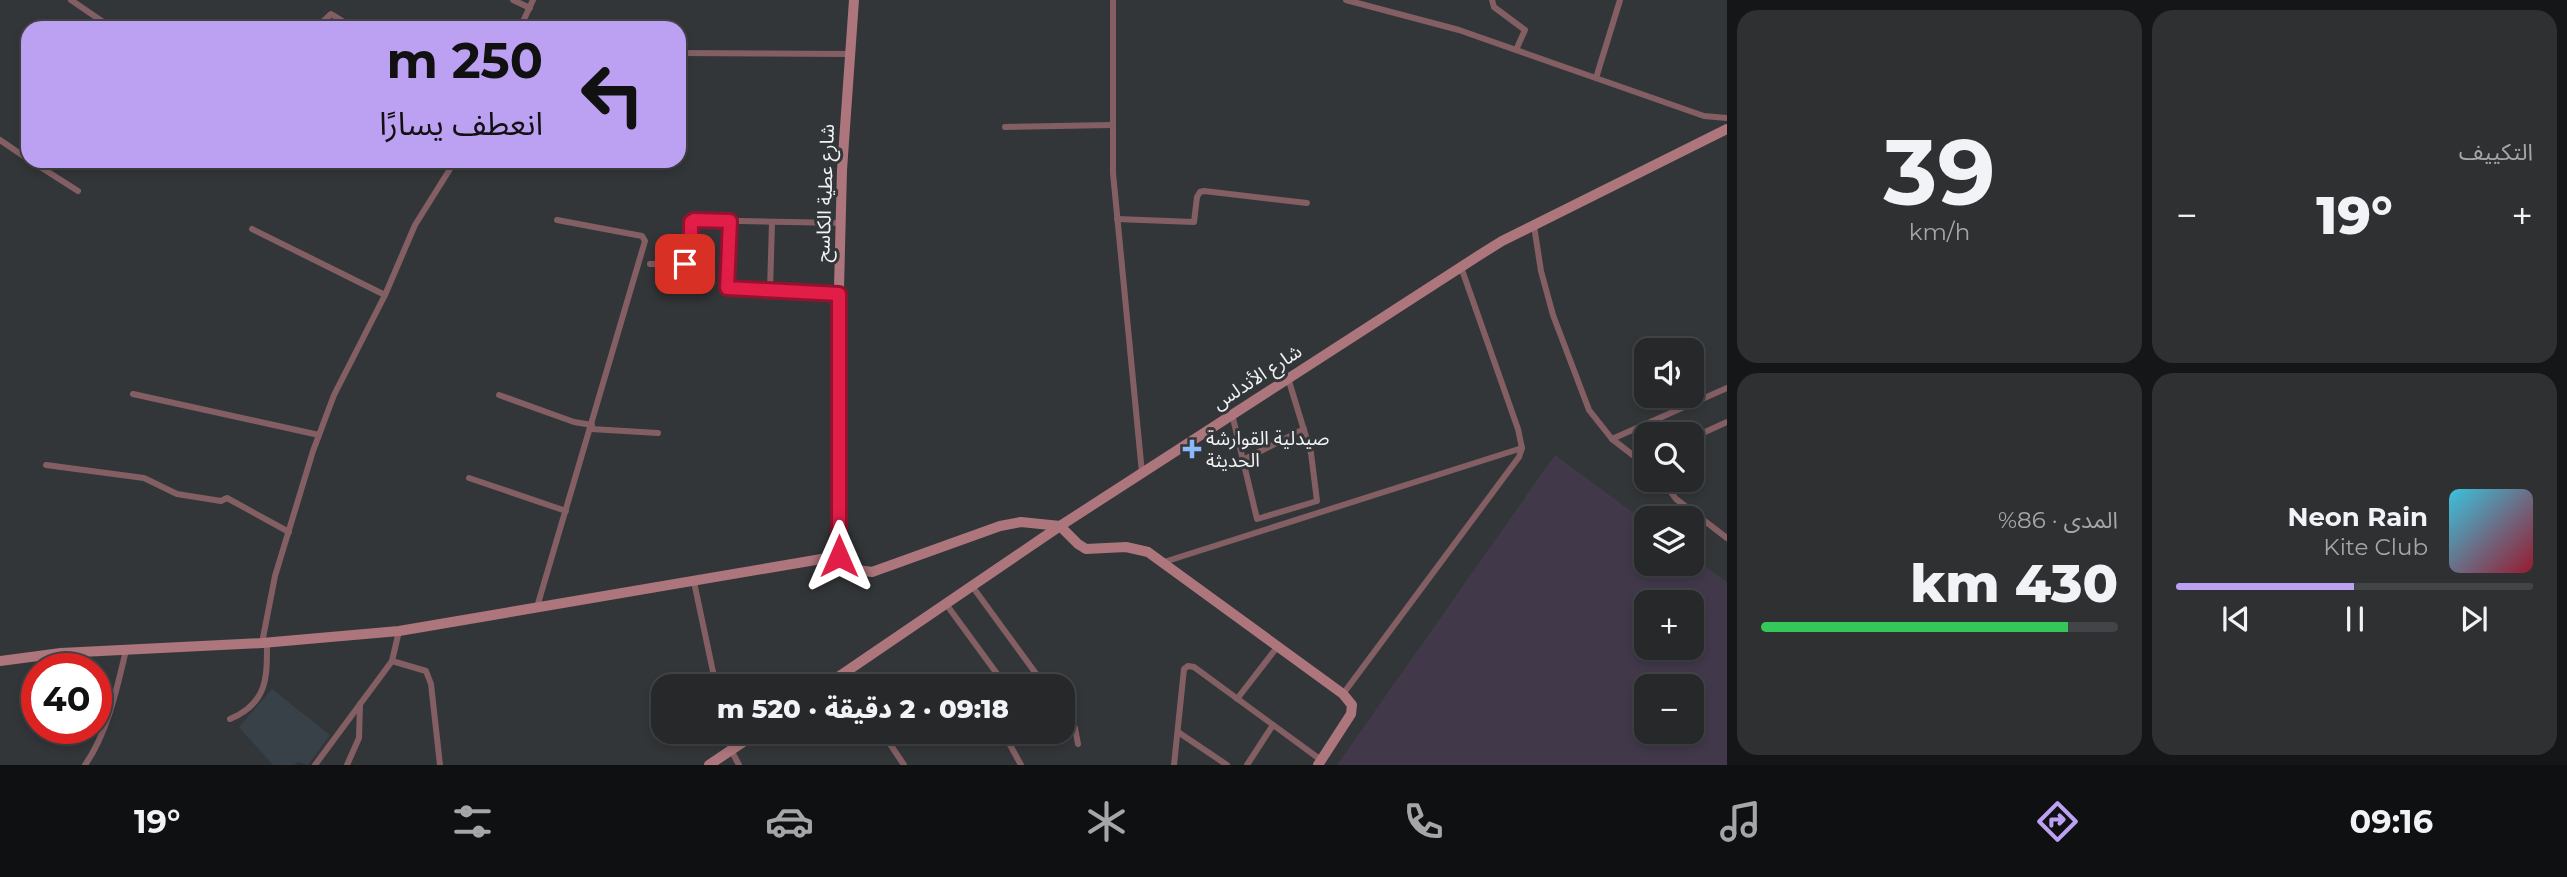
<!DOCTYPE html>
<html lang="ar">
<meta charset="utf-8">
<style>
body{margin:0;font-family:Montserrat,"Noto Sans Arabic",sans-serif;background:#2e3032;color:#f1f3f6;direction:rtl;height:100vh;display:flex;flex-direction:column;font-size:26px;white-space:nowrap}
*{box-sizing:border-box;margin:0}
p{font-size:23px;color:#a4a6a8}
.icon{flex:none;width:38px;height:38px;fill:none;stroke:currentColor;stroke-width:2;stroke-linecap:round;stroke-linejoin:round}
.map{position:relative;flex:1;overflow:hidden;direction:ltr}
.drawer{display:flex;flex-direction:column;gap:10px;padding:10px;background:#151617;width:840px}
.drawer>*{flex:none}
.hud{position:absolute;left:21px;top:21px;width:665px;height:147px;border-radius:21px;box-shadow:0 4px 10px #0003,0 0 0 2px #424447;direction:rtl;background:#bca0f2;color:#111;overflow:hidden}
.buttons{position:absolute;left:1634px;top:338px;display:grid;gap:14px}
.buttons a{display:grid;place-items:center;width:70px;height:70px;border-radius:14px;background:#26282a;box-shadow:0 4px 10px #0003,0 0 0 2px #424447;font-size:35px}
.speed{position:absolute;left:21px;top:653px;display:flex;gap:14px;font-size:35px;font-weight:700;text-align:center}
.speed>*{display:grid;place-content:center;width:91px;height:91px;border-radius:50%;background:#26282a;box-shadow:0 4px 10px #0003,0 0 0 2px #424447;line-height:1}
.speed .limit{border:10px solid #d22;background:#fff;color:#111}
.pin{position:absolute;display:grid;place-items:center;width:60px;height:60px;color:#fff;margin:-30px;border-radius:14px;box-shadow:0 4px 10px #0006}
.me{position:absolute;width:77px;margin:-38px;rotate:0deg;stroke-linejoin:round;filter:drop-shadow(0 0 5px #0008)}
.turn{display:flex;align-items:center;gap:24px;height:147px;padding:0 28px;font-size:32px}
.turn .icon{width:91px;height:91px;stroke-width:2.5}
.turn b{display:block;font-size:49px;line-height:60px}
.big{font-size:52px;font-weight:800;line-height:1.1}
.drawer .tile{flex:1;display:flex;flex-direction:column;justify-content:center;gap:10px;min-width:0;padding:0 24px;border-radius:21px;background:#2e3032}
.drawer .dial{align-items:center;gap:0}
.dial b{font-size:91px;line-height:1}
.song{display:flex;align-items:center;gap:21px}
.cover{width:84px;height:84px;border-radius:10px;background:linear-gradient(135deg,hsl(190 70% 55%),hsl(350 70% 35%))}
.played{height:7px;border-radius:4px;background:linear-gradient(90deg,#bca0f2 50%,#424447 50%)}
.keys{display:flex;justify-content:space-around;direction:ltr}
.heat{display:flex;justify-content:space-between;align-items:center;font-size:38px;direction:ltr}
.charge{height:10px;border-radius:5px;background:linear-gradient(90deg,#34c759 86%,#424447 0)}
.drawer .tiles{flex:1;display:grid;gap:10px;grid-template-columns:repeat(2,1fr)}
.trip{position:absolute;left:651px;top:674px;width:424px;height:70px;border-radius:21px;background:#26282a;box-shadow:0 4px 10px #0003,0 0 0 2px #424447;font-weight:800;line-height:70px;text-align:center;direction:rtl}
.menu{display:flex;height:112px;justify-content:space-around;align-items:center;background:#0f1011;color:#a4a6a8}
.menu .icon{width:49px;height:49px}
.menu .selected{color:#bca0f2}
.menu b{font-size:32px;color:#f1f3f6}
main{display:flex;flex:1;min-height:0}
.map>svg:first-child{display:block}
.built{fill:#384147}
.industrial{fill:#41394a;fill-rule:evenodd}
.lines{fill:none;stroke-linecap:round;stroke-linejoin:round}
.street{stroke:#835f64;stroke-width:6}
.secondary{stroke:#ad767d;stroke-width:10}
.route-casing{stroke:#92132f;stroke-width:18}
.route{stroke:#e11d48;stroke-width:12}
.poi-dot{fill:#8abafc;stroke:#333638;stroke-width:2.5}
.labels{text-anchor:middle;dominant-baseline:central;stroke-width:6;stroke-linejoin:round;paint-order:stroke}
.street-label{font-size:19px;fill:#f1f3f5;stroke:#333638}
.poi-label{font-size:19px;fill:#f1f3f5;stroke:#333638;text-anchor:start}
</style>
<main>
<section class="drawer">
<div class="tiles">
<div class="tile"><p>التكييف</p>
<div class="heat"><a>−</a><b class="big">19°</b><a>+</a></div>
</div>
<div class="tile dial"><b>39</b><p>km/h</p></div>
<div class="tile">
<div class="song"><i class="cover"></i><div><b>Neon Rain</b><p>Kite Club</p></div></div>
<div class="played"></div>
<div class="keys"><svg class="icon" aria-label="previous" viewBox="0 0 24 24"><path d="M18 5L8 12l10 7zM5 5v14"/></svg><svg class="icon" aria-label="pause" viewBox="0 0 24 24"><path d="M8 5v14M16 5v14"/></svg><svg class="icon" aria-label="next" viewBox="0 0 24 24"><path d="M6 5l10 7-10 7zM19 5v14"/></svg></div>
</div>
<div class="tile"><p>المدى · 86%</p><b class="big">430 km</b><div class="charge"></div></div>
</div>
</section>
<div class="map">
<svg width="1727" height="765" viewBox="0 0 1727 765">
<rect width="100%" height="100%" fill="#333638"/>
<path class="built" d="M272 689 330 735 308 765 298 762 294 765H273L239 727Z"/>
<path class="industrial" d="M1555 455 1647 523V564H1692V557L1727 582V765H1337ZM1647 602H1692V648H1647ZM1692 686V732H1647V686Z"/>
<g class="lines">
<g class="street">
<path d="M71 0 112 28"/>
<path d="M513 0 530 8"/>
<path d="M1113 0V173L1142 473"/>
<path d="M1346 0 1459 30 1704 116 1727 118"/>
<path d="M1492 0 1494 7 1525 30 1516 50"/>
<path d="M316 28 331 14 354 28"/>
<path d="M520 28 533 0"/>
<path d="M679 53 850 54"/>
<path d="M1596 78 1620 0"/>
<path d="M679 117 682 54"/>
<path d="M1005 127 1112 125"/>
<path d="M0 140 28 159"/>
<path d="M31 161 78 191"/>
<path d="M1117 219 1194 222 1197 197 1200 192 1204 191 1307 203"/>
<path d="M730 221 727 287 839 294"/>
<path d="M1534 226 1541 271 1553 315 1589 410 1612 439 1647 466"/>
<path d="M252 229 385 295"/>
<path d="M650 264H689L691 222 694 220 841 223"/>
<path d="M770 291 772 222"/>
<path d="M133 394 319 435"/>
<path d="M499 395 574 422 592 425"/>
<path d="M1232 414 1257 519 1317 501 1311 453 1288 378"/>
<path d="M591 429 658 433"/>
<path d="M1692 438 1727 422"/>
<path d="M1612 439 1727 388"/>
<path d="M1243 460 1304 429"/>
<path d="M46 465 144 478 177 494 221 501 227 498 289 532"/>
<path d="M469 478 566 511"/>
<path d="M1662 480 1676 499 1727 538"/>
<path d="M1164 562 1522 448"/>
<path d="M694 582 716 686"/>
<path d="M972 586 1045 686"/>
<path d="M946 604 1006 686"/>
<path d="M537 607 645 241 642 236 557 220"/>
<path d="M262 643 275 576 313 451 334 395 385 295 415 225 455 161"/>
<path d="M392 661 426 671 431 684 440 765"/>
<path d="M844 673 853 686"/>
<path d="M1343 694 1519 457 1522 448 1518 429 1461 267"/>
<path d="M1237 699 1278 646"/>
<path d="M1062 710 1075 728 1078 744"/>
<path d="M230 719C268 703 267 677 267 643"/>
<path d="M726 732 731 750 739 765"/>
<path d="M882 732 904 765"/>
<path d="M1007 732 1009 743 1021 765"/>
<path d="M1178 732 1227 765"/>
<path d="M85 765C108 732 117 688 126 650"/>
<path d="M315 765 392 661 399 631"/>
<path d="M347 765 359 738 360 704"/>
<path d="M1174 765 1184 669 1188 666 1194 667 1321 760"/>
<path d="M1247 765 1273 725"/>
</g>
<g class="secondary">
<path d="M839 556 837 366 842 170 854 0"/>
<path d="M0 661 61 653 262 643 399 631 839 556 858 570 872 572 1000 526 1021 522 1060 526 1078 544 1086 549 1126 547 1148 552 1343 694 1352 705 1351 714 1318 765"/>
<path d="M825 686 1060 526 1478 256 1502 241 1727 129"/>
<path d="M709 765 758 732"/>
</g>
</g>
<g class="lines">
<g class="route-casing">
<path id="route" d="M685 264H689L691 260V222L694 220 730 221 727 288 839 294V556"/>
</g>
<use href="#route" class="route"/>
</g>
<path class="poi-dot" d="M1188.5 438.5h7v7h7v7h-7v7h-7v-7h-7v-7h7z"/>
<g class="labels">
<g class="street-label">
<text transform="translate(825 193) rotate(-88)">شارع عطية الكاسح</text>
<text transform="translate(1257 377) rotate(-33)">شارع الأندلس</text>
</g>
<g class="poi-label">
<text x="1206" y="438">صيدلية القوارشة<tspan x="1206" dy="22">الحديثة</tspan></text>
</g>
</g>
</svg>
<div class="buttons">
<a><svg class="icon" aria-label="sound" viewBox="0 0 24 24"><path d="M4 9h4l5-4v14l-5-4H4zM17 9q2 3 0 6"/></svg></a>
<a><svg class="icon" aria-label="search" viewBox="0 0 24 24"><circle cx="10" cy="10" r="6"/><path d="M15 15l6 6"/></svg></a>
<a><svg class="icon" aria-label="layers" viewBox="0 0 24 24"><path d="M12 4l9 5-9 5-9-5zM3 14l9 5 9-5"/></svg></a>
<a>+</a>
<a>−</a>
</div>
<div class="speed"><div class="limit">40</div></div>
<div class="pin" style="left:685px;top:264px;background:#d93025"><svg class="icon" aria-label="arrive" viewBox="0 0 24 24"><path d="M6 21V4h12l-3 4 3 4H6"/></svg></div>
<svg class="me" style="left:839px;top:556px" viewBox="-20 -20 40 40"><path d="M0-17L14 15 0 8-14 15z" fill="#e11d48" stroke="#fff" stroke-width="4"/></svg>
<div class="trip">09:18 · 2 دقيقة · 520 m</div>
<div class="hud">
<div class="turn"><svg class="icon" aria-label="left" viewBox="0 0 24 24"><path d="M17 20v-9H6M10 6l-5 5 5 5"/></svg><div><b>250 m</b>انعطف يسارًا</div></div>
</div>
</div>
</main>
<nav class="menu">
<b>09:16</b>
<svg class="icon selected" aria-label="directions" viewBox="0 0 24 24"><path d="M12 3l9 9-9 9-9-9zM9 14v-3h6M13 9l2 2-2 2"/></svg>
<svg class="icon" aria-label="music" viewBox="0 0 24 24"><path d="M9 18V5l10-2v13"/><circle cx="6" cy="18" r="3"/><circle cx="16" cy="16" r="3"/></svg>
<svg class="icon" aria-label="phone" viewBox="0 0 24 24"><path d="M5 4h4l2 5-3 2q2 4 5 5l2-3 5 2v4C11 20 4 13 5 4z"/></svg>
<svg class="icon" aria-label="climate" viewBox="0 0 24 24"><path d="M12 3v18M4 7l16 10M4 17L20 7"/></svg>
<svg class="icon" aria-label="car" viewBox="0 0 24 24"><path d="M5 17H2v-5l4-1 3-4h7l3 4 3 1v5h-3M9 17h6M6 11h13"/><circle cx="7" cy="17" r="2"/><circle cx="17" cy="17" r="2"/></svg>
<svg class="icon" aria-label="filters" viewBox="0 0 24 24"><path d="M4 7h16M4 17h16"/><circle cx="9" cy="7" r="2"/><circle cx="15" cy="17" r="2"/></svg>
<b>19°</b>
</nav>
